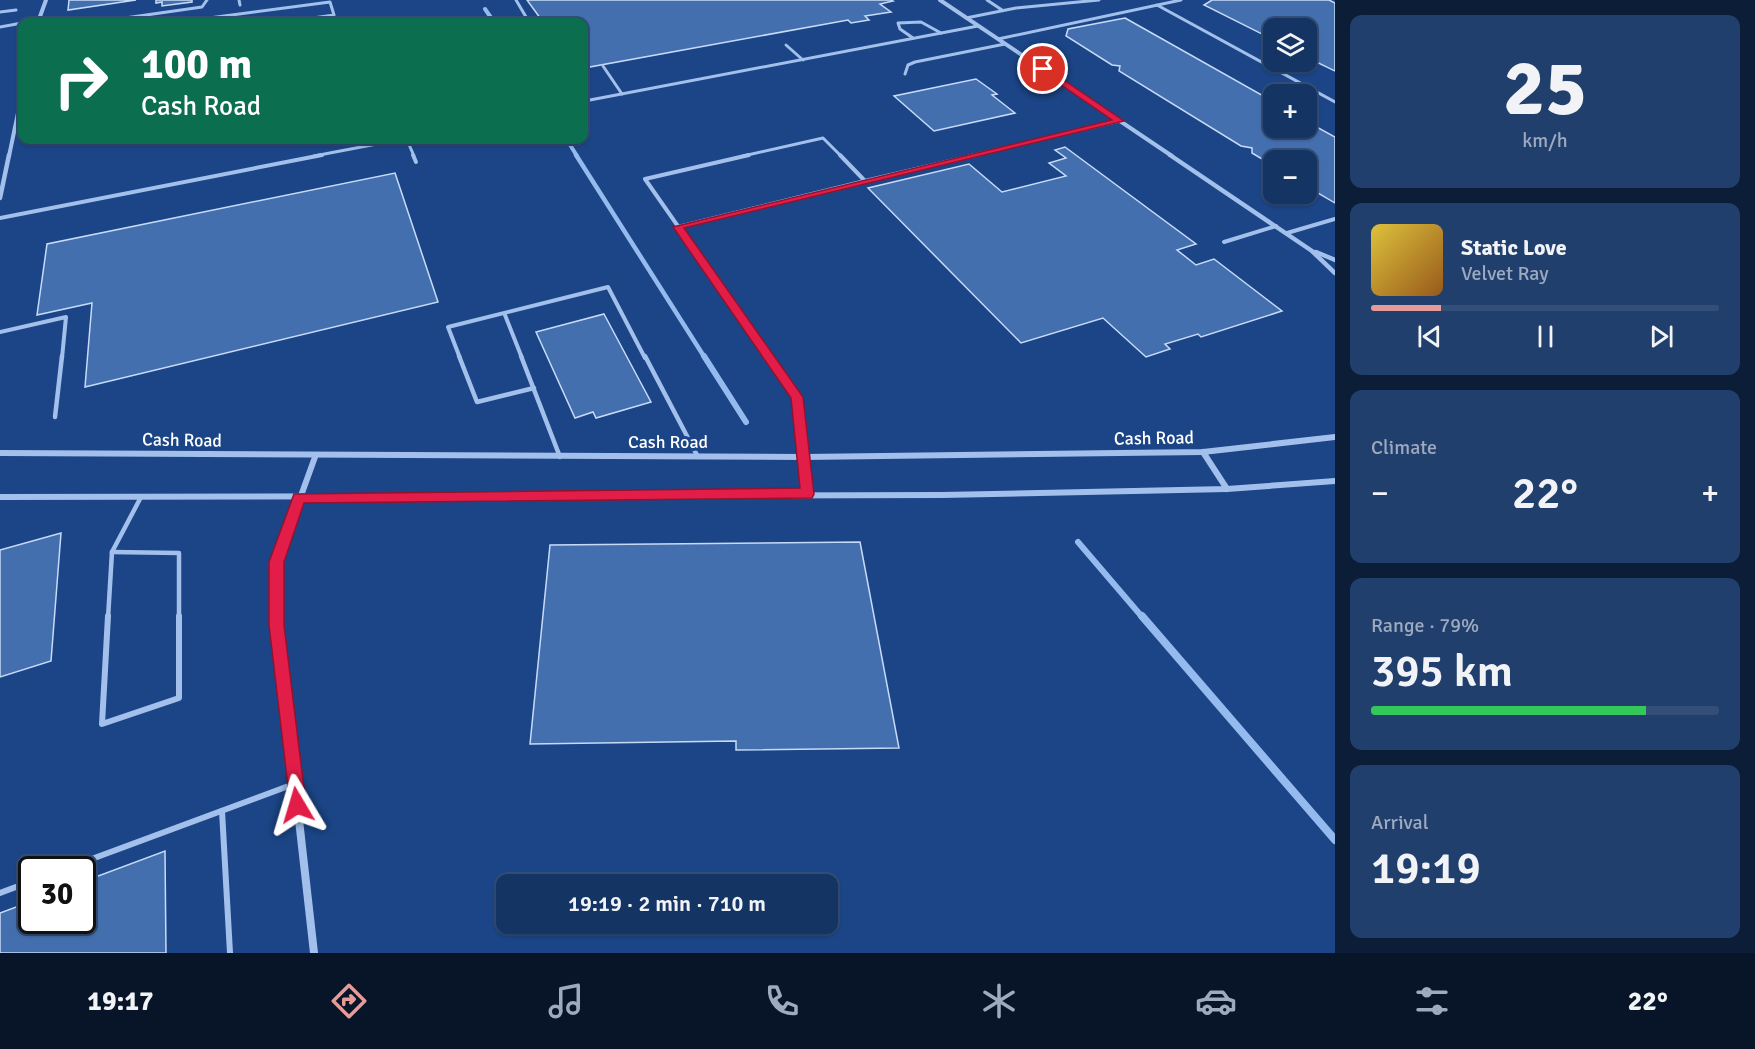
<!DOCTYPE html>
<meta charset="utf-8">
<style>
body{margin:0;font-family:Signika,sans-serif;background:#213f6d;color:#f1f3f6;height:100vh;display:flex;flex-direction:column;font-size:22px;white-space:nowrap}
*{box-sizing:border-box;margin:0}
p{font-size:20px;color:#9daabf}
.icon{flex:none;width:33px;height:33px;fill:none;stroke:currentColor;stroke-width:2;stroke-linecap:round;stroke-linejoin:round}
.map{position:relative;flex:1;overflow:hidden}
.details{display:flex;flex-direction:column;gap:15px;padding:15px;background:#0b1d37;width:420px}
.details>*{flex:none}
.hud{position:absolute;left:18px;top:18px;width:570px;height:126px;border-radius:12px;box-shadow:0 2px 4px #0004,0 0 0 2px #334f78;background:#0b6e4f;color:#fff;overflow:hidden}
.controls{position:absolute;left:1263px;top:18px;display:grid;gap:12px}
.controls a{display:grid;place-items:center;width:54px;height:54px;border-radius:12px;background:#143464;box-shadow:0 2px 4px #0004,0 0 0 2px #334f78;font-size:30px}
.speed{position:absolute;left:18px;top:856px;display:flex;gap:12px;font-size:30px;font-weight:700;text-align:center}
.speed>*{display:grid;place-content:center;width:78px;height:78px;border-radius:50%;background:#143464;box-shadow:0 2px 4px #0004,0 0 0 2px #334f78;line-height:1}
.speed .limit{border:3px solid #111;border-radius:9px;background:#fff;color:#111}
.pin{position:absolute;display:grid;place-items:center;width:51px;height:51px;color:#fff;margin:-26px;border:3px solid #fff;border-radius:50%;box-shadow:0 2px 6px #0007}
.me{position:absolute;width:66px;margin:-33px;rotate:353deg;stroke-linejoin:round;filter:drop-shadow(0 0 4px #0008)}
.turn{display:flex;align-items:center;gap:21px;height:126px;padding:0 24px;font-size:27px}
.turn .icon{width:78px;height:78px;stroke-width:2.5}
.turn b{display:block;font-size:42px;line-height:51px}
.big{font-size:45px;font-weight:600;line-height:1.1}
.details .widget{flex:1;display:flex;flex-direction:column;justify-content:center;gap:9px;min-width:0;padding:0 21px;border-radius:12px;background:#213f6d}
.details .dial{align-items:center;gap:0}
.dial b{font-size:78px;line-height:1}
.song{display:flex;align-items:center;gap:18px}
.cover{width:72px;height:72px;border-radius:9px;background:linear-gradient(135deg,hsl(50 70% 55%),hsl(30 70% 35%))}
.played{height:6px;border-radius:3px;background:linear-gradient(90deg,#e69b98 20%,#334f78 20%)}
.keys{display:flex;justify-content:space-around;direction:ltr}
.heat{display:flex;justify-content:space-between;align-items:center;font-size:33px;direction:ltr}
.charge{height:9px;border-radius:4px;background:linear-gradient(90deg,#34c759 79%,#334f78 0)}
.trip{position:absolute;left:496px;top:874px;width:342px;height:60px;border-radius:12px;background:#143464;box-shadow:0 2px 4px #0004,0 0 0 2px #334f78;font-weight:600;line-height:60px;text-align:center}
.tabs{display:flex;height:96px;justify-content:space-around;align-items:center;background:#081528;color:#9daabf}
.tabs .icon{width:42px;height:42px}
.tabs .selected{color:#e69b98}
.tabs b{font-size:27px;color:#f1f3f6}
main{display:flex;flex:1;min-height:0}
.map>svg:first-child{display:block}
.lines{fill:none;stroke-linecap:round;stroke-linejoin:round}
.stream-far3{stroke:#95baee;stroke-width:4}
.stream-far2{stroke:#95baee;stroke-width:4.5}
.stream-far1{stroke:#95baee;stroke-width:6}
.stream{stroke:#95baee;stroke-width:8}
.building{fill:#446faf;stroke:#c7dbf8;stroke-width:1.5}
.lane-far3{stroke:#a2c0eb;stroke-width:3}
.lane-far2{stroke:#a2c0eb;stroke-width:4}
.lane-far1{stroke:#a2c0eb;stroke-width:4.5}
.lane{stroke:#a2c0eb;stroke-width:6}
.street-far3{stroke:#a2c0eb;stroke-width:4}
.street-far2{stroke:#a2c0eb;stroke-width:4.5}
.street-far1{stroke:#a2c0eb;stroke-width:6}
.street{stroke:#a2c0eb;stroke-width:8}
.route{fill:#e11d48;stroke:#92132f;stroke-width:1.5}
.labels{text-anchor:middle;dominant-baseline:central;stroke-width:6;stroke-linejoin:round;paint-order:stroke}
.street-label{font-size:18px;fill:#fff;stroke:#1b4586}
</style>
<main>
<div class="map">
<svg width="1335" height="953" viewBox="0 0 1335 953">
<rect width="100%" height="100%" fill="#1b4586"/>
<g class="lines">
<g class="stream-far3">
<path d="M485 9 494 22"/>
<path d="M567 140 577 156"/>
</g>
<path class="stream-far2" d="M576 155 705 358"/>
<g class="stream-far1">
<path d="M704 356 746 422"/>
<path d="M1078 542 1143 618"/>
</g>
<path class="stream" d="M1142 616 1335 840"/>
</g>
<g class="building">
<path d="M69 0H136L68 10Z"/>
<path d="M156 0H192V2L162 6V2L156 3Z"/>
<path d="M527 0H891L893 1 880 4 891 12 865 16 869 20 851 23 848 20 584 68V22H543Z"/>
<path d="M1212 0H1329L1335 3V71L1306 57V28H1274V40L1204 5Z"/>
<path d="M1125 18 1274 102V128H1306V121L1335 137V203L1306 186V160H1274V166L1252 153V148L1241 146 1119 71 1120 66 1112 65 1066 36 1068 29Z"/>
<path d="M976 79 997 94 992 95 1015 113 934 131 894 96Z"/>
<path d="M1065 147 1196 244 1177 250 1196 265 1214 259 1282 311 1201 337 1198 334 1165 344 1170 349 1146 357 1103 318 1021 343 868 188 969 164 1002 192 1066 176 1049 163 1066 158 1055 150Z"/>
<path d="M395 173 438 302 85 387 92 303 37 315 47 244Z"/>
<path d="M604 314 651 402 596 418 593 412 575 418 536 332Z"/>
<path d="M61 533 51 661 0 677V550Z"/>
<path d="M860 542 899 748 736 750V741L530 744 550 545Z"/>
<path d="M165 851 166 953H0V913L32 901V921H82V882Z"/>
</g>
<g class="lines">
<g class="lane-far3">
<path d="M239 0 240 5"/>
<path d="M516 0 529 22"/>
<path d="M987 0 1002 10"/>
<path d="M1157 5 1335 102"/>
<path d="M0 12 16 10"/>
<path d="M966 18 1016 8 1099 0"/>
<path d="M27 22 39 21"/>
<path d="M97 22 202 7 207 0"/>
<path d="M179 22 330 2 334 15 285 22H248"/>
<path d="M0 27 22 23"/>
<path d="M913 38 900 29 898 23 921 22 941 33"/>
<path d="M998 39 1181 0"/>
<path d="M786 45 803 60"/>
<path d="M603 66 622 94"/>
<path d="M905 74 908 65 915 62 1005 44"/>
<path d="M584 98 590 100 978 26"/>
<path d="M15 127 22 126"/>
<path d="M407 140 414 156"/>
<path d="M314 156 398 140"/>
<path d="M743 156 823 138 841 156"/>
<path d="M969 156 1120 121"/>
</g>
<g class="lane-far2">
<path d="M413 155 416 162"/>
<path d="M749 155 645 179 770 358"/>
<path d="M840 155 865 181 976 155"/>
<path d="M0 218 322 155"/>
<path d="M678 227 865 181"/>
<path d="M1287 233 1335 219"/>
<path d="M1224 242 1276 226"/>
<path d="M505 315 522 358"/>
<path d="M0 332 66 317 62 358"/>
<path d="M460 358 448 327 608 287 645 358"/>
</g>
<g class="lane-far1">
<path d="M459 356 477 402 534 388"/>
<path d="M521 356 560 457"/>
<path d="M645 356 698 457"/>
<path d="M769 356 797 397 804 457"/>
<path d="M55 417 62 356"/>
<path d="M112 552 179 553V618"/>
<path d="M112 552 141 497"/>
<path d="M108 618 112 552"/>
</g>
<g class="lane">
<path d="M108 616 102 724 179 698V616"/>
<path d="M222 811 230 953"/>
<path d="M62 870 294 784"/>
<path d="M0 893 32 881"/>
</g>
<g class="street-far3">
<path d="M940 0 1172 156"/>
<path d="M38 22 46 0"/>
<path d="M9 156 22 94"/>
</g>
<g class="street-far2">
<path d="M1170 155 1312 251 1335 273"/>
<path d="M0 198 9 155"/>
<path d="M1316 252 1335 260"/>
</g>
<g class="street-far1">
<path d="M1203 452 1227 489"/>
<path d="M0 453 804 457 1203 452 1335 437"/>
<path d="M804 457 807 494"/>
<path d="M0 497 942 495 1227 489 1335 481"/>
<path d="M276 618 277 562 315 457"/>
</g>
<path class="street" d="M276 616 314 953"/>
</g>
<path class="route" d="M1041 68H1046L1124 121 684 228 803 397 814 494 812 498 304 503 284 562V625L306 805 303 812 297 814 291 812 269 625V562L294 494 800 488 791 398 673 227 1112 120 1041 71Z"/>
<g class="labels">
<g class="street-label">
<text transform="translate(1154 438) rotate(-1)">Cash Road</text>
<text transform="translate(182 440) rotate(1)">Cash Road</text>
<text x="668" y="442">Cash Road</text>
</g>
</g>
</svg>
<div class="controls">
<a><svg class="icon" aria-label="layers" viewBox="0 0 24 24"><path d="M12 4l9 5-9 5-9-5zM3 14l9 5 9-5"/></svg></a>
<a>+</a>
<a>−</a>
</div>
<div class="speed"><div class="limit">30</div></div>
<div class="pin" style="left:1043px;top:69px;background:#d93025"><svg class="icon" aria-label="arrive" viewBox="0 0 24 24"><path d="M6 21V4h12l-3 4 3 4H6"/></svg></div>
<svg class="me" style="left:297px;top:805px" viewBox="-20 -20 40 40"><path d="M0-17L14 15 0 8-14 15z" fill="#e11d48" stroke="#fff" stroke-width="4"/></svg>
<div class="trip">19:19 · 2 min · 710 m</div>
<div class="hud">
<div class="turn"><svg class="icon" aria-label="right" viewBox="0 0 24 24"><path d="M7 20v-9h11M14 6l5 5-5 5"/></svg><div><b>100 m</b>Cash Road</div></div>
</div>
</div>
<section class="details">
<div class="widget dial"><b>25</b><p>km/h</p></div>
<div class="widget">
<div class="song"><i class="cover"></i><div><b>Static Love</b><p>Velvet Ray</p></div></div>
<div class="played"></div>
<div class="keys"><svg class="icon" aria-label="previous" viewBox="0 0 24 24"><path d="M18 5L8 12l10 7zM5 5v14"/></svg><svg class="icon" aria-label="pause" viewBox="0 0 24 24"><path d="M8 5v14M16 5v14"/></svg><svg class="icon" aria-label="next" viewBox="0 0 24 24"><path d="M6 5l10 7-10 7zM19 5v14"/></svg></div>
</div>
<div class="widget"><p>Climate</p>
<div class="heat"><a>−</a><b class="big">22°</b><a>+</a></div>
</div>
<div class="widget"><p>Range · 79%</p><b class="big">395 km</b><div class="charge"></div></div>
<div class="widget"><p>Arrival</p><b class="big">19:19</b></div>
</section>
</main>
<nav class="tabs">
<b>19:17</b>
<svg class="icon selected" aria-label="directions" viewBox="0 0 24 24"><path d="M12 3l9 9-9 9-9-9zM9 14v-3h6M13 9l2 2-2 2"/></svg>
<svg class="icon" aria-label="music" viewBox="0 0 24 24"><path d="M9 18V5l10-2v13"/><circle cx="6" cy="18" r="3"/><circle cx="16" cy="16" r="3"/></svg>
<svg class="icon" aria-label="phone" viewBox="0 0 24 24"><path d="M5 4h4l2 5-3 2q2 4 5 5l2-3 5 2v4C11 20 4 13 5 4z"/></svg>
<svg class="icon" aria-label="climate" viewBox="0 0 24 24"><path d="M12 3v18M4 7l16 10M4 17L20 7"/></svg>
<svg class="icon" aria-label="car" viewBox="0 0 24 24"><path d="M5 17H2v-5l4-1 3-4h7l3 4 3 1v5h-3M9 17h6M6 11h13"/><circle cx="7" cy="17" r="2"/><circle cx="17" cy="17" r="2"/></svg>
<svg class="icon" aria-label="filters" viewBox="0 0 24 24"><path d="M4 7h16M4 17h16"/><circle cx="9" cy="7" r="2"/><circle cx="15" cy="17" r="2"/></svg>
<b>22°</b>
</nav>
